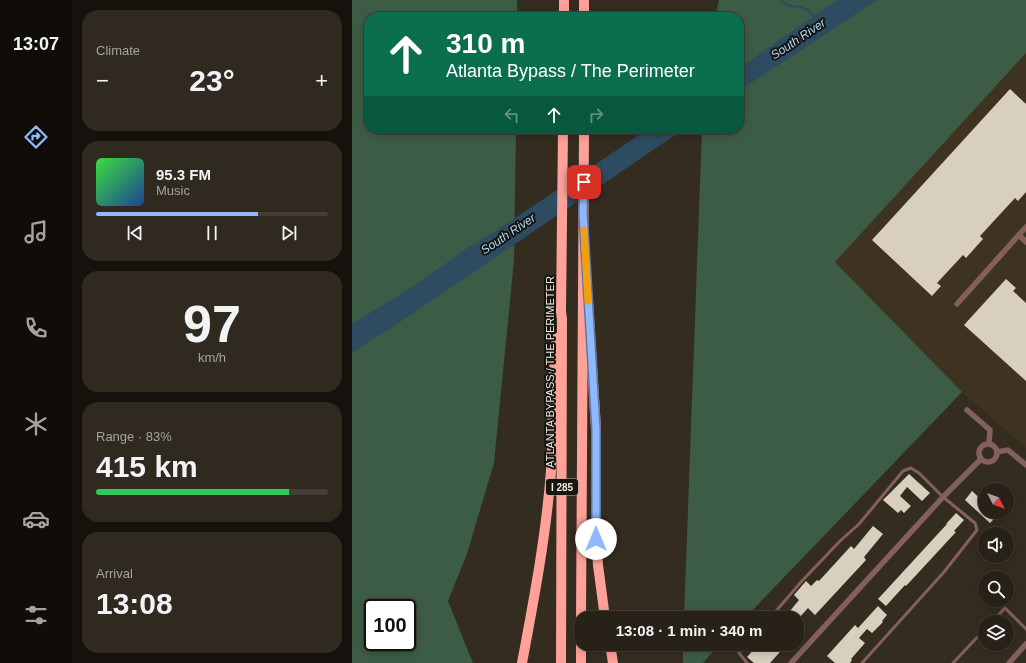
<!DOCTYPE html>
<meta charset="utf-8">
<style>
body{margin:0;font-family:Arial,sans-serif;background:#2f2920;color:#f1f3f6;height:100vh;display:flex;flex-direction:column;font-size:15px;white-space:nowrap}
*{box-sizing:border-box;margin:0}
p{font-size:13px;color:#a4a3a1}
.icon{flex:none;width:22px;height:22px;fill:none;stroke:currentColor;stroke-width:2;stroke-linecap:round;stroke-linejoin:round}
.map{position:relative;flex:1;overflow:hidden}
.panel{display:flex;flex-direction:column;gap:10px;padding:10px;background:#15120d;width:280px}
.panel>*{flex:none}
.hud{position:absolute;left:12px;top:12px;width:380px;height:122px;border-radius:16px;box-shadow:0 2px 10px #0003,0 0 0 1px #433e36;background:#0b6e4f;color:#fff;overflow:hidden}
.needle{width:26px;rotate:132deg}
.controls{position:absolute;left:626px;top:483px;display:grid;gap:8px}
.controls a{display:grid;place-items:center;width:36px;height:36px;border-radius:50%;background:#272117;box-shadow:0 2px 10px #0003,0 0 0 1px #433e36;font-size:20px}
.speed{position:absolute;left:12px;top:599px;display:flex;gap:8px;font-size:20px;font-weight:700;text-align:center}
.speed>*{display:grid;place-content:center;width:52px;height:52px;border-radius:50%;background:#272117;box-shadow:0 2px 10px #0003,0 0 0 1px #433e36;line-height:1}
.speed .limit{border:2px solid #111;border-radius:6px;background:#fff;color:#111}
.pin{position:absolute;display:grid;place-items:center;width:34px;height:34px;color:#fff;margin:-17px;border-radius:8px;box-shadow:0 2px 6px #0006}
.me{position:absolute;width:44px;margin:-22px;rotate:0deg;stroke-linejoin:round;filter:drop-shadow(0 0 3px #0008)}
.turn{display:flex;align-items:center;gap:14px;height:84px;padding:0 16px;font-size:18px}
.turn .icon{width:52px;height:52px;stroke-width:2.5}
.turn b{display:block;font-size:28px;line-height:34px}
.lanes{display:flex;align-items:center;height:38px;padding:0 16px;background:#0003;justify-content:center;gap:20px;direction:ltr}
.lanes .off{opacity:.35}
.big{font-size:30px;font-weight:600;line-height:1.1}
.panel .widget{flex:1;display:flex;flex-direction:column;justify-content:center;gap:6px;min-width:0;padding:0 14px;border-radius:16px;background:#2f2920}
.panel .dial{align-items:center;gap:0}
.dial b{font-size:52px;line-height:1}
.song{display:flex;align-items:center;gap:12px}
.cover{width:48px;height:48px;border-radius:6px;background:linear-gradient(135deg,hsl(120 70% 55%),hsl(220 70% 35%))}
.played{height:4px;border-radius:2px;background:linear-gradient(90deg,#90b8fd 70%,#433e36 70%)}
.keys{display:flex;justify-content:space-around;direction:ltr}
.heat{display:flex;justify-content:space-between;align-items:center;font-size:22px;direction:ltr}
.charge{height:6px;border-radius:3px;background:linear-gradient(90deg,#34c759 83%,#433e36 0)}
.trip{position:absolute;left:222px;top:611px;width:230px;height:40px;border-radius:16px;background:#272117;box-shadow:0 2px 10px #0003,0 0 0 1px #433e36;font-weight:600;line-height:40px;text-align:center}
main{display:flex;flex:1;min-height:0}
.menu{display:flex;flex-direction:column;width:72px;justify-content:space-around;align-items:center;background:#100d09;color:#a4a3a1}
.menu .icon{width:28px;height:28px}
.menu .on{color:#90b8fd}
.menu b{font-size:18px;color:#f1f3f6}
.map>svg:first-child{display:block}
.built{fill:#3e3320}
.forest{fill:#3d5c46;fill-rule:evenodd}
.water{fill:#2d4b61}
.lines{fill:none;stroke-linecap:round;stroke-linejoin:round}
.stream{stroke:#2d4b61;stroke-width:2}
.building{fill:#d9cfbf}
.lane{stroke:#845f5b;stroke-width:3}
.street{stroke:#845f5b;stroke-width:5.5}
.highway{stroke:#fda199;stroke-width:10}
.route-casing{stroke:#5e78a4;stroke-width:10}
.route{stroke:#90b8fd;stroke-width:7}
.slow{stroke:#f59e0b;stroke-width:7}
.labels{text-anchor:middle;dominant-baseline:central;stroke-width:4;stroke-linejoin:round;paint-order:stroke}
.shield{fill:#18150f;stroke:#aea9a2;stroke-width:1}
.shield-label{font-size:10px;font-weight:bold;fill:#eee9e1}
.street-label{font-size:11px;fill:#eee9e1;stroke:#18150f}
.water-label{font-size:12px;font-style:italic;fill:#add8f9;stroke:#18150f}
</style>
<main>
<nav class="menu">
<b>13:07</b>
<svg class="icon on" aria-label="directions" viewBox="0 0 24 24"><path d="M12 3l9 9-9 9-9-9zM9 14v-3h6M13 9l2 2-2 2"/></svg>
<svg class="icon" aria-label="music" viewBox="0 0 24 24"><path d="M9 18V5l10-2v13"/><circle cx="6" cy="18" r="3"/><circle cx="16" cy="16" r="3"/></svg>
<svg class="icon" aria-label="phone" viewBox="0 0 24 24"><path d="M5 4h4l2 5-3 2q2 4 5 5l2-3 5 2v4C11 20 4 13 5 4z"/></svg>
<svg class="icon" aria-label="climate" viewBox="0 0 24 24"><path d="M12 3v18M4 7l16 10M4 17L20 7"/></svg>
<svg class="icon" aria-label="car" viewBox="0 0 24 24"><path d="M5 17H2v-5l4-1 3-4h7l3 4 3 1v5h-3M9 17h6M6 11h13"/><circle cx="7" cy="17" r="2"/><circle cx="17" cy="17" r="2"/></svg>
<svg class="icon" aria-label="filters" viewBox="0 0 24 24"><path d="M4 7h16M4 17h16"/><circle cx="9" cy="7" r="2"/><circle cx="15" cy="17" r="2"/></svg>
</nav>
<section class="panel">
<div class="widget"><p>Climate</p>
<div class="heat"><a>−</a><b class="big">23°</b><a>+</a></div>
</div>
<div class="widget">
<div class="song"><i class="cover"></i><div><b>95.3 FM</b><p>Music</p></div></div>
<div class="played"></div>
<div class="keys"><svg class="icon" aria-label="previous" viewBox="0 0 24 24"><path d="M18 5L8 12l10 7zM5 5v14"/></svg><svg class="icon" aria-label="pause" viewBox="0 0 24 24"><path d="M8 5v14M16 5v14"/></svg><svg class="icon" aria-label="next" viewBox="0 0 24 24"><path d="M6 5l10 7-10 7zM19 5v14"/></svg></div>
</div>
<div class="widget dial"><b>97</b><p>km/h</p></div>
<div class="widget"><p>Range · 83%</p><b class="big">415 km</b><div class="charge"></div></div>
<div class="widget"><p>Arrival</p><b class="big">13:08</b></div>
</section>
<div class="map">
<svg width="674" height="663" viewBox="0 0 674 663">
<rect width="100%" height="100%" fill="#342c1f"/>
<path class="built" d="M674 53V448L610 392 483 262Z"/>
<g class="forest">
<path d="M0 0H165V17H17V129H164L162 260 142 463 115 554 96 601 121 663H0ZM21 608H55V642H21Z"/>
<path d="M367 0H674V53L483 262 610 392 393 618H332L350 129H387V17H363Z"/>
<path d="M331 644H368L351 663H331Z"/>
</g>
<g class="water">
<path d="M485 0H525L387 91V68Z"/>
<path d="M296 129H332L32 333 25 336 0 353V324L62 286 114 249 145 230Z"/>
</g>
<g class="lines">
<path class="stream" d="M429 0C435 8 444 5 451 8 455 9 460 14 462 17"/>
</g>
<g class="building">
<path d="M658 89 674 104V192L666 201 663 198 628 236 631 239 614 258 611 255 585 283 589 286 580 296 520 240Z"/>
<path d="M654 279 664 288 661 291 674 303V381L612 325Z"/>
<path d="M557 474 578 493 570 501 555 487 548 496 559 506 552 513 549 510 546 513 531 500Z"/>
<path d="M620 491 633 503V512H642L646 515 638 523 613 500Z"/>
<path d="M604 513 612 520 602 531 604 532 554 586 553 585 534 606 526 599 595 524H594Z"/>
<path d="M521 526 531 534 512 557 514 560 463 615 456 608 447 618H432L447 600 442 595 454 581 459 586 465 580 467 581 499 546 502 549Z"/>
<path d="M526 606 535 615 530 621 531 622 520 633 515 629 507 638 513 643 499 659 500 660 498 663H483L475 656 503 625 506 628Z"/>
<path d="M410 644H435L418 663H402L395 657 404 647 406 649Z"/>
</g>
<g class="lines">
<g class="lane">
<path d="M418 618 449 582 488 541 507 524 551 471 559 468 567 473 591 497 623 523 625 530 592 572 510 663"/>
<path d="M640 622 653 608 674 629"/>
<path d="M394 644 387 653 395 663"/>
<path d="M601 663 633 629"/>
</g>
<g class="street">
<path d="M667 235 674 242"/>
<path d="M605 304 674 227"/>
<path d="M615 410 638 430 637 444"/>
<circle cx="636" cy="453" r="9"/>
<path d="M645 452 656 450 674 465"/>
<path d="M439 663 591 497 629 459"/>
<path d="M657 663 674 644"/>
</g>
<g class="highway">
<path d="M212 17V0"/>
<path d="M232 17V0"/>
<path d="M236 301 244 429V539L246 565 253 618"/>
<path d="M229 618 232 129"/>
<path d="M258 644 261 663"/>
<path d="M170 663C182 599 194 536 199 471 202 426 199 382 205 338"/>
<path d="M209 663 210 319 209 312 211 129"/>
<path d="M229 663V644"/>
</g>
</g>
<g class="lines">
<g class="route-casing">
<path id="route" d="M232 182 231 213 244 429V539"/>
</g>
<use href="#route" class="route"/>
<path class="slow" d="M232 230 236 301"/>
</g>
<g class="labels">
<rect class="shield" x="194" y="479" width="32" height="16" rx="3"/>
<g class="shield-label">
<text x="210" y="487">I 285</text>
</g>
<g class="street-label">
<text transform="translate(198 372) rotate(-90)">ATLANTA BYPASS / THE PERIMETER</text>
</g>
<g class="water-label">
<text transform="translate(446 39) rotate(-34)">South River</text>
<text transform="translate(156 234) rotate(-34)">South River</text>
</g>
</g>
</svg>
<div class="controls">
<a><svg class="needle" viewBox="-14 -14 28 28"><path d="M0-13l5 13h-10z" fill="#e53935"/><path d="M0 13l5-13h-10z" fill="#a4a3a1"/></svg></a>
<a><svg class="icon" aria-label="sound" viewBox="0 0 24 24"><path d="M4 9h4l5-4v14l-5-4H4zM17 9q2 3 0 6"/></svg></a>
<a><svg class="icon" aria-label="search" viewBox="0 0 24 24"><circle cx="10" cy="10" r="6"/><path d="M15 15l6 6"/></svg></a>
<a><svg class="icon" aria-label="layers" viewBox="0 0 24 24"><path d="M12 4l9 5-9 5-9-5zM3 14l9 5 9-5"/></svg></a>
</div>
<div class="speed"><div class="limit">100</div></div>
<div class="pin" style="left:232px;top:182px;background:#d93025"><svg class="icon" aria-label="arrive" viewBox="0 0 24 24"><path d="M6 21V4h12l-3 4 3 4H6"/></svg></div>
<svg class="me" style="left:244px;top:539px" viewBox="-20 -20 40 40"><circle r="19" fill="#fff"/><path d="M0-13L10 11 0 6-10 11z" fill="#90b8fd"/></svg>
<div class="trip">13:08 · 1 min · 340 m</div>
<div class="hud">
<div class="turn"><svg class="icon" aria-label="ahead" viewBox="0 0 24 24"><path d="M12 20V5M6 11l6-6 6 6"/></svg><div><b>310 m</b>Atlanta Bypass / The Perimeter</div></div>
<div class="lanes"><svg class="icon off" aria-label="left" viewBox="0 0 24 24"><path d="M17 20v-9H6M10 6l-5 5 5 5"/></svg><svg class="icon" aria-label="ahead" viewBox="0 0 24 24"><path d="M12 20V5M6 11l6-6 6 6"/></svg><svg class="icon off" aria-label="right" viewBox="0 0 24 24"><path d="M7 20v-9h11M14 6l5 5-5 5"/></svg></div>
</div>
</div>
</main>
